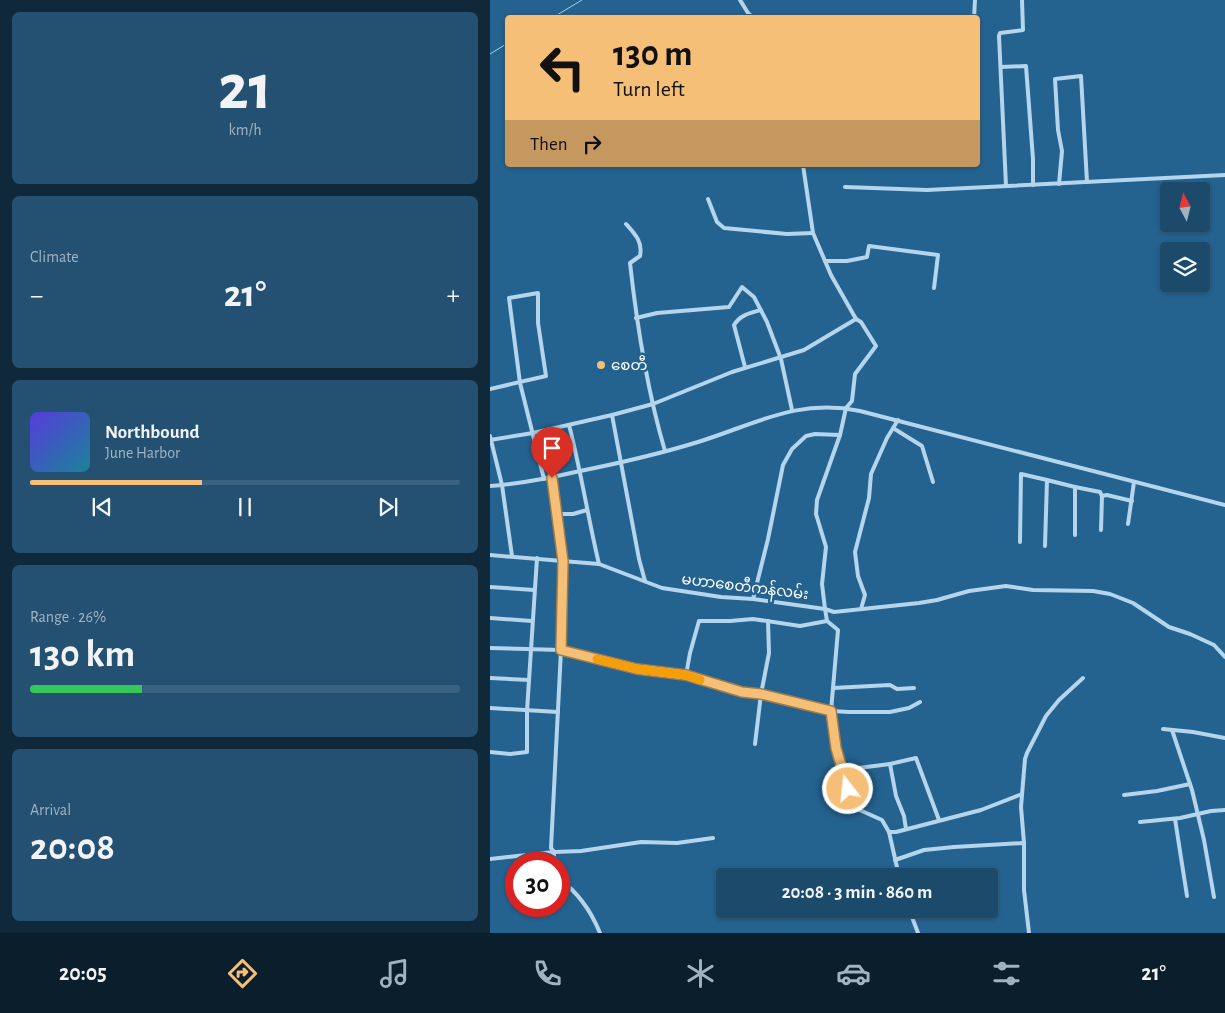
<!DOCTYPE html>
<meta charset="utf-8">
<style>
body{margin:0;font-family:"Alegreya Sans","Noto Sans Myanmar",sans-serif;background:#245171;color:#f1f3f6;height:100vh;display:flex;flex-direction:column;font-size:19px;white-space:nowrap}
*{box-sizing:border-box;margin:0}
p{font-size:16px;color:#a0b3c1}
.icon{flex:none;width:28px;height:28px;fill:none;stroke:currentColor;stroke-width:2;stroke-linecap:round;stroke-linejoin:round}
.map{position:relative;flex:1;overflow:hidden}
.sheet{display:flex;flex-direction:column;gap:12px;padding:12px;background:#0f293b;width:490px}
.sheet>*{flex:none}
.guide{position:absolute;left:15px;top:15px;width:475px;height:152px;border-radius:5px;box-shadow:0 1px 4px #0004,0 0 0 1px #39627e;background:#f6bf77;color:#111;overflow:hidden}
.needle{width:32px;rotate:353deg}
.controls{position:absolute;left:670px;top:182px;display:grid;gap:10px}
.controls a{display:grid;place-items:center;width:50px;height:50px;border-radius:5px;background:#1b4a6b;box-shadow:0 1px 4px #0004,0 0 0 1px #39627e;font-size:25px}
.speed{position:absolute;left:15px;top:852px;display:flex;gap:10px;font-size:25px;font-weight:700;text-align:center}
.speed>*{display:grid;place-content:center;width:65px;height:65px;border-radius:50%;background:#1b4a6b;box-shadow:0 1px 4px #0004,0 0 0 1px #39627e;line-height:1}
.speed .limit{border:8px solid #d22;background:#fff;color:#111}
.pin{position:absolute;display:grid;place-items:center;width:42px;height:42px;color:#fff;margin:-51px -21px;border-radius:50% 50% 50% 0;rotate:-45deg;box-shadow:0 0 5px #0007}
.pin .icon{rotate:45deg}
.me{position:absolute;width:55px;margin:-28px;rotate:344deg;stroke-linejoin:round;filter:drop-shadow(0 0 4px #0008)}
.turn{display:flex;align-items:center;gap:18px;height:105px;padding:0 25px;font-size:22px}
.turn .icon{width:65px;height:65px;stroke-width:2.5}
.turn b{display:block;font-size:35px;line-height:42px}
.then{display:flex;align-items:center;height:48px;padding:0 25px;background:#0003;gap:10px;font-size:19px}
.big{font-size:38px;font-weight:700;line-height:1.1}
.sheet .widget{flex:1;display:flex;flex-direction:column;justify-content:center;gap:8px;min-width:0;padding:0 18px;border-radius:8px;background:#245171}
.sheet .dial{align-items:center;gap:0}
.dial b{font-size:65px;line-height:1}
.song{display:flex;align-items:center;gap:15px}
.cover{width:60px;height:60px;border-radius:8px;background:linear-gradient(135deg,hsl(250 70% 55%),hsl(190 70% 35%))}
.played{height:5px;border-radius:2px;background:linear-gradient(90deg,#f6bf77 40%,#39627e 40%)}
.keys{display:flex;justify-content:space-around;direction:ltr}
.heat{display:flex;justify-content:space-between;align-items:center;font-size:28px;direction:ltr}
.charge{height:8px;border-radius:4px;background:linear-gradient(90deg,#34c759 26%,#39627e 0)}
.trip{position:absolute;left:226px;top:868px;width:282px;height:50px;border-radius:5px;background:#1b4a6b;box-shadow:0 1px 4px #0004,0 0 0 1px #39627e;font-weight:700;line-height:50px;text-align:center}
.tabs{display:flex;height:80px;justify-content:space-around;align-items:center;background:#0b1e2b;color:#a0b3c1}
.tabs .icon{width:35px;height:35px}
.tabs .current{color:#f6bf77}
.tabs b{font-size:22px;color:#f1f3f6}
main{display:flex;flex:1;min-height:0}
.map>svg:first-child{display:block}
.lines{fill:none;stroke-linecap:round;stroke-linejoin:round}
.stream{stroke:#a8d2ec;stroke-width:1}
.minor{stroke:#b4d5ec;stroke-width:4}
.route-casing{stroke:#a07c4d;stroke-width:12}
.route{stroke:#f6bf77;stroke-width:9}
.slow{stroke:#f59e0b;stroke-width:9}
.poi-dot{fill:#f6bf77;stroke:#24628f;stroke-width:2}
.labels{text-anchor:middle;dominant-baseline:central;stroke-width:5;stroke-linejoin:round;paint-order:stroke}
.poi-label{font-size:15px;fill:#fff;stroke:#24628f;text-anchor:start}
.street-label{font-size:15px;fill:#fff;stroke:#24628f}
</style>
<main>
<section class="sheet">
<div class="widget dial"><b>21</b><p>km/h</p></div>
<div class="widget"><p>Climate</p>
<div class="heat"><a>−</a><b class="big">21°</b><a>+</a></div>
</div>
<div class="widget">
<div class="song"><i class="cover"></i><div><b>Northbound</b><p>June Harbor</p></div></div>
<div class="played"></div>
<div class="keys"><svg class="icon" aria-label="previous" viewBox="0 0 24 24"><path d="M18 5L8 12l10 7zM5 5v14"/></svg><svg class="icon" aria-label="pause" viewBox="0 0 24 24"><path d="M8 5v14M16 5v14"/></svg><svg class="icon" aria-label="next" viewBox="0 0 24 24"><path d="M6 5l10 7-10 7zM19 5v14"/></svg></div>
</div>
<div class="widget"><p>Range · 26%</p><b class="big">130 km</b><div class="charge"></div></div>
<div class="widget"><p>Arrival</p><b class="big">20:08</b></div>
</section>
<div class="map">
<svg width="735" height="933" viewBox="0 0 735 933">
<rect width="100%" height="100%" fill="#24628f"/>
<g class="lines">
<g class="stream">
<path d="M62 18 92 0"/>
<path d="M0 54 18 43"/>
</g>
<g class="minor">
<path d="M250 0 258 13 263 18"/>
<path d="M484 18 485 0"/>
<path d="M511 67 536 66 543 159V185"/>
<path d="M569 184 572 151 568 130 565 79 591 76 597 182"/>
<path d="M516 186 509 36 510 33 533 30 532 0"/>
<path d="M355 187 437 190 735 175"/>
<path d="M218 199 227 222 234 228 297 234 323 233"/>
<path d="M136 224C145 234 153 242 150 256L140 263C147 326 157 390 175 451"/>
<path d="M335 261H357L377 257 379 246 448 255 444 288"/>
<path d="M146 318 167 313 239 307 252 287 264 297 277 322 291 359 302 410"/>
<path d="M366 319 371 322 386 346 365 374 362 401 356 408 350 435 327 500 326 514 336 547 332 584 335 609 344 612 429 603 447 600 479 591 516 586 543 590 603 591 620 594 643 603 679 627 700 634 724 645 735 657"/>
<path d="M255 367 244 325C250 315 260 313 271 310"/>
<path d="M0 389 56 376 48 323V293L19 298 30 383 54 479"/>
<path d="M122 415 163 404 242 372 314 350 366 319 341 275 323 233 313 165"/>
<path d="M79 425C91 471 98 518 109 564"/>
<path d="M403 428 432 446 443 482"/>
<path d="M0 436 12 485 22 556"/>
<path d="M0 440 43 433 122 415 149 559 155 581"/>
<path d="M62 478 73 561 71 650 61 848 64 852V864"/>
<path d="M0 486C30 484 60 478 90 471 130 463 169 454 208 442 266 424 307 398 370 411L735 505"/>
<path d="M66 514H83L97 510"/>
<path d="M638 524 644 482"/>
<path d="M611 530 612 496 617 495 642 501"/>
<path d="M585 535V487L610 492 612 496"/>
<path d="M530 542 531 474 557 480"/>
<path d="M555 546 557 480 585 487"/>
<path d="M0 555 109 564 172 588 231 597 263 599 335 609 337 621 348 630 341 711 346 748 363 807 392 820 399 832 409 876"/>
<path d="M0 587 44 590"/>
<path d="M263 599 278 539 293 465 302 449 316 436 325 434 350 435"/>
<path d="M371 609 375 595 368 576 365 552 379 498 381 474 397 438 408 420"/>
<path d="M0 618 42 621"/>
<path d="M0 648 71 650 147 669 196 675 252 692 271 694 341 711 359 712H400L419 708 430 702"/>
<path d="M196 675 200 653 209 621H240L263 619 310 626 337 621"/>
<path d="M0 678 39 680"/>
<path d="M343 688 400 685 407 689 424 688"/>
<path d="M0 708 68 712"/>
<path d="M673 729 703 732 735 738"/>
<path d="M682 730 702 790 714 840 724 897"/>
<path d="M265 744 271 694 279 653 278 621"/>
<path d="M0 752 20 754 37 752V711L47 558"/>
<path d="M400 764 406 796 414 816 416 829"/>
<path d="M353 770 400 764 426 758 449 820"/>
<path d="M634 795 667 791 700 784"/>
<path d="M685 819 697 896"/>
<path d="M650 822 690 818 721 811 735 810"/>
<path d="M399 832H406L491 810 532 794"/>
<path d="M0 859 64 852 91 851 151 842 187 843 223 838"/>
<path d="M405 860 434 850 464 847 534 843"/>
<path d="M69 879C89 893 101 911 110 933"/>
<path d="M419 909 428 933"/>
<path d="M539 933 534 890V843L531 807 535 759 537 753 556 716 569 700 593 678"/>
</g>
</g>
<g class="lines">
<g class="route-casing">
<path id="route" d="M62 478 73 561 71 650 147 669 196 675 252 692 271 694 341 711 346 748 358 789"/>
</g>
<use href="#route" class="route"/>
<path class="slow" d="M107 659 147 669 196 675 210 680"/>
</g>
<circle class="poi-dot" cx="111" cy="365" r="5"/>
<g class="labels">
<g class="poi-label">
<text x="121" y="365">စေတီ</text>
</g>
<g class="street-label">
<text transform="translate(255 587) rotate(7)">မဟာစေတီကန်လမ်း</text>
</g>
</g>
</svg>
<div class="controls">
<a><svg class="needle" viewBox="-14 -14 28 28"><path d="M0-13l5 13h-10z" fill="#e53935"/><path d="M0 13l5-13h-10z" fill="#a0b3c1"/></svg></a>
<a><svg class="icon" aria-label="layers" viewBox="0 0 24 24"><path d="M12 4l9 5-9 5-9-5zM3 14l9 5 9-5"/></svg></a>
</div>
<div class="speed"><div class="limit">30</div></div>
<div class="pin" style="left:62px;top:478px;background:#d93025"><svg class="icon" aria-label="arrive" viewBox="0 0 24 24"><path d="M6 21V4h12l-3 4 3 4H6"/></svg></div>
<svg class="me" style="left:358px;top:789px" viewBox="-20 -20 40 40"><circle r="17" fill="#f6bf77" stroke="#fff" stroke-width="3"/><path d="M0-11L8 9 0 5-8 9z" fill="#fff"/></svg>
<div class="trip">20:08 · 3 min · 860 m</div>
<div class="guide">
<div class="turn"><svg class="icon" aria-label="left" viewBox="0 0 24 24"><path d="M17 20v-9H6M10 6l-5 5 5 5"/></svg><div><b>130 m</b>Turn left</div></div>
<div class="then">Then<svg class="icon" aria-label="right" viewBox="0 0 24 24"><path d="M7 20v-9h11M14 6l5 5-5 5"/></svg></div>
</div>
</div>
</main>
<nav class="tabs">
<b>20:05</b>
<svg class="icon current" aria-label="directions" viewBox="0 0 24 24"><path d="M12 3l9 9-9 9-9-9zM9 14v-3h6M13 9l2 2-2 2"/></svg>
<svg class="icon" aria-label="music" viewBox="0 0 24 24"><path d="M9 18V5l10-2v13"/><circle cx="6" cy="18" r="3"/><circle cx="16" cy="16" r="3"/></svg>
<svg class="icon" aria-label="phone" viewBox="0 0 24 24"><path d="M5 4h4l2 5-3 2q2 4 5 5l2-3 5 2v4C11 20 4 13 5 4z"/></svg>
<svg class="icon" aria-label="climate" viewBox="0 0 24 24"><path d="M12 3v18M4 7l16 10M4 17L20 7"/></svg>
<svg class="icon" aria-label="car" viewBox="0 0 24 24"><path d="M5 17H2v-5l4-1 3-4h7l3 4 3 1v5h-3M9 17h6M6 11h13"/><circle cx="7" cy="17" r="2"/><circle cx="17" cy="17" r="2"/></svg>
<svg class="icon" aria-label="filters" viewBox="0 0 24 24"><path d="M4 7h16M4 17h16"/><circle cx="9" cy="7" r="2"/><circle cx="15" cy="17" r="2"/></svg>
<b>21°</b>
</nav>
